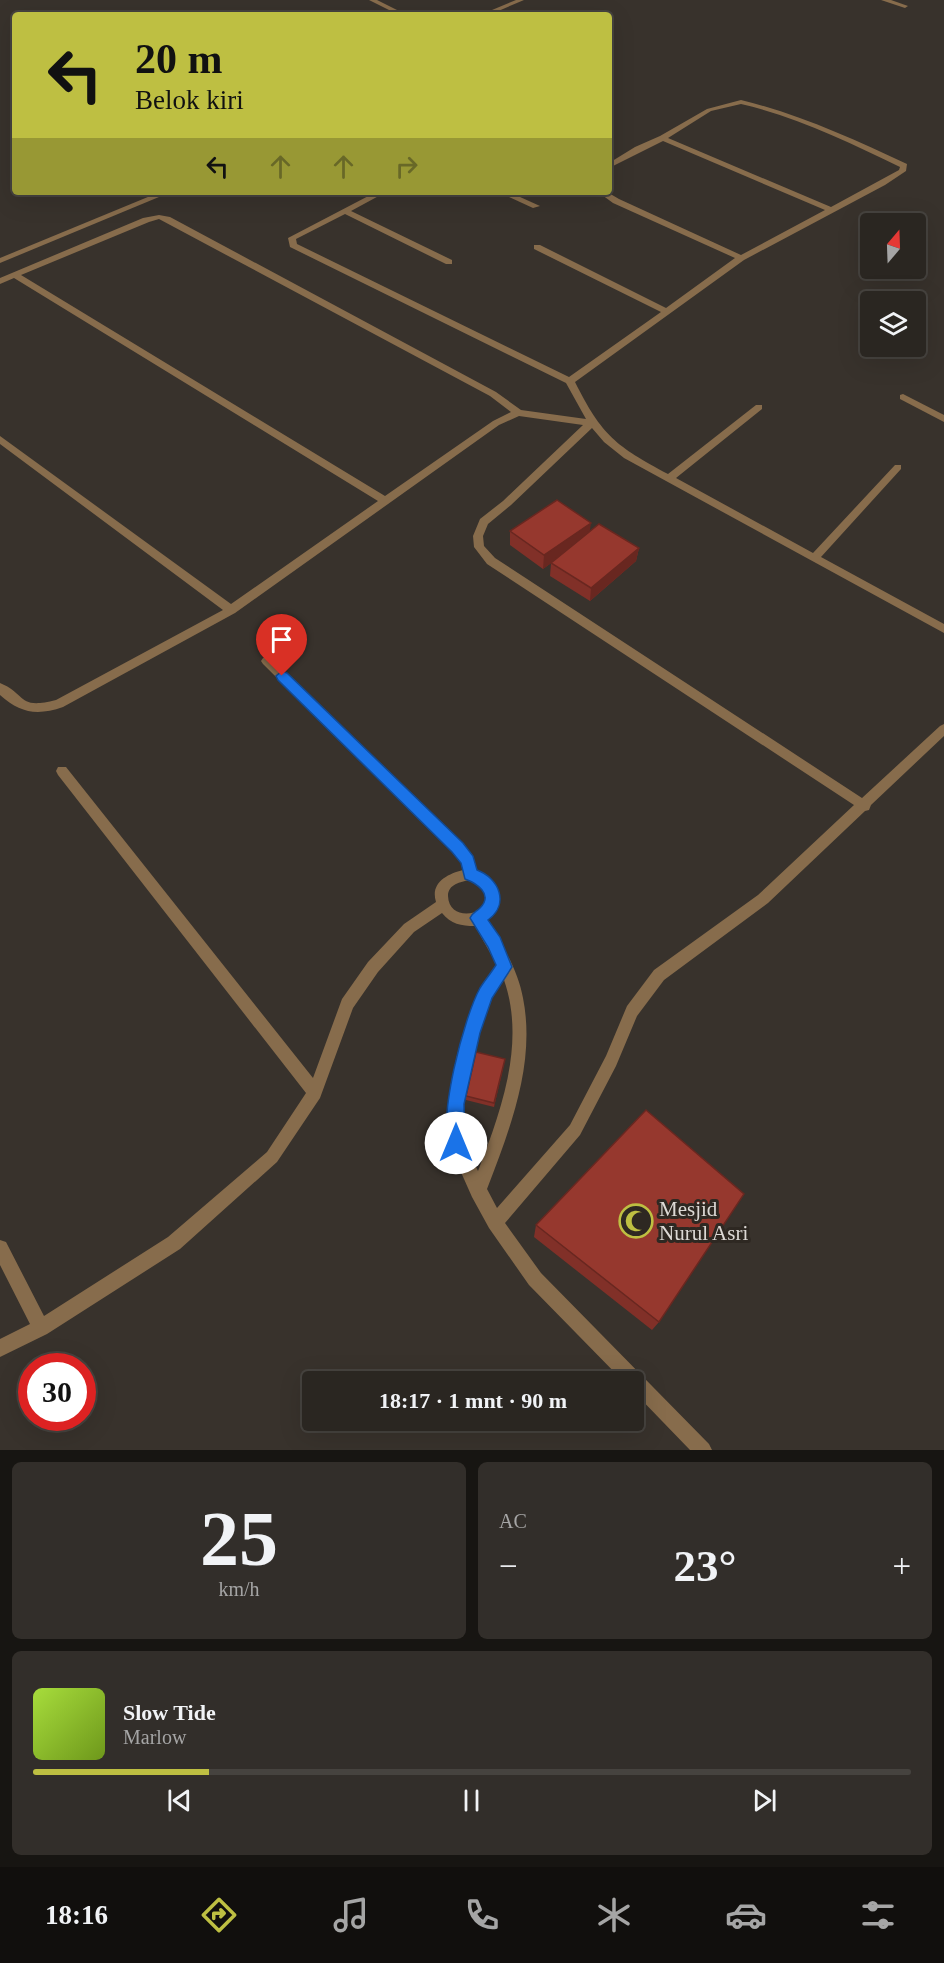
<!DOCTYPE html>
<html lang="id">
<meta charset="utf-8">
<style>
body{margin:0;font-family:"Times New Roman",serif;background:#322e2a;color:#f1f3f6;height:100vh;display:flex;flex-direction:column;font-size:22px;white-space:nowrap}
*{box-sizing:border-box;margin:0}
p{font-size:20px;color:#a5a5a5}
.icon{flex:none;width:33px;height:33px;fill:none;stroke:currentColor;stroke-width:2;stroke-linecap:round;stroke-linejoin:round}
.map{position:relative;height:1450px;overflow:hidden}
.drawer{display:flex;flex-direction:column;gap:12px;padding:12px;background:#171512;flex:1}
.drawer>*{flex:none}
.top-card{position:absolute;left:12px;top:12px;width:600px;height:183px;border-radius:6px;box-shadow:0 6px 24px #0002,0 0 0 2px #46433f;background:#bebf42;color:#111;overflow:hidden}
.needle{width:39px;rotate:19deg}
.controls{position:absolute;left:860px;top:213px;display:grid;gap:12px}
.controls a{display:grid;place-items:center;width:66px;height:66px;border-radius:6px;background:#2a2621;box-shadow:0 6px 24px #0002,0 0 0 2px #46433f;font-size:30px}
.speed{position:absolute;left:18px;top:1353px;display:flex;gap:12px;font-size:30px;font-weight:700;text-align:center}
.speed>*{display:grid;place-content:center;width:78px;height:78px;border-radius:50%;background:#2a2621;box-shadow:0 6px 24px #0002,0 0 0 2px #46433f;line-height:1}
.speed .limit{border:9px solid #d22;background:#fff;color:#111}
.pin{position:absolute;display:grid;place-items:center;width:51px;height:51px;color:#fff;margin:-62px -26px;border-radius:50% 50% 50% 0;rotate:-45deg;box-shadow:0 0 6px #0007}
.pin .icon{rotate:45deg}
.me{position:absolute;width:66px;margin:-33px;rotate:0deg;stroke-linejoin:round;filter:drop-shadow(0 0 4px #0008)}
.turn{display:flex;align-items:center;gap:21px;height:126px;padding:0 24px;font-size:27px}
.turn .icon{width:78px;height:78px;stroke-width:2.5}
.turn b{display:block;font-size:42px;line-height:51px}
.lanes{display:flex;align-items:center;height:57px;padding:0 24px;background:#0003;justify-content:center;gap:30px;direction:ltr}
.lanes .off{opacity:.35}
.big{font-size:45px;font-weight:600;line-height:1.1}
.drawer .card{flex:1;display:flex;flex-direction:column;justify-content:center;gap:9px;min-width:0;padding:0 21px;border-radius:9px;background:#322e2a}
.drawer .dial{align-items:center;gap:0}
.dial b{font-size:78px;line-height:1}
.song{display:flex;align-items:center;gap:18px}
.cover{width:72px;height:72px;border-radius:9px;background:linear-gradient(135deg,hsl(80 70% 55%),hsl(80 70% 35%))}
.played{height:6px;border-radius:3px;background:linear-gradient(90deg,#bebf42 20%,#46433f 20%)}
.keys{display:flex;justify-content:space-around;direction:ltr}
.heat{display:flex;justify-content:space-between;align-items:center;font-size:33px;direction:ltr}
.drawer .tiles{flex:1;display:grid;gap:12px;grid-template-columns:1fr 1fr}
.card:last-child{grid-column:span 2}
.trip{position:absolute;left:302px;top:1371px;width:342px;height:60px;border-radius:6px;background:#2a2621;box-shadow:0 6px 24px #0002,0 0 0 2px #46433f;font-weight:600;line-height:60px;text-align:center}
.tabs{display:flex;height:96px;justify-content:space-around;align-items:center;background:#110f0d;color:#a5a5a5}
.tabs .icon{width:42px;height:42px}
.tabs .current{color:#bebf42}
.tabs b{font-size:27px;color:#f1f3f6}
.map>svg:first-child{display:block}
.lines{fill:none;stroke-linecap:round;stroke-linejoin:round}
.minor{fill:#876c4c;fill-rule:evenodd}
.wall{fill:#813028}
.shaded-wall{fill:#692720}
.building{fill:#96382e;stroke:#692720;stroke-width:1.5}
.route{fill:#1a73e8;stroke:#114b97;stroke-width:1.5}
.labels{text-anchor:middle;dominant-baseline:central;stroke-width:6;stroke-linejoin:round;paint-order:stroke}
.near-poi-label{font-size:21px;fill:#ddd9d5;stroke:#2e2822;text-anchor:start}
</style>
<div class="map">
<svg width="944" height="1450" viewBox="0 0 944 1450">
<rect width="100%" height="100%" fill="#38322c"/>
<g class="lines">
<g class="minor">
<path d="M369 0H377L407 15H399Z"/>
<path d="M516 0H524L489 15H480Z"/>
<path d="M881 0H891L908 6 905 8Z"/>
<path d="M741 100C799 114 853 139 907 164L906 171 885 185 744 260 575 382C602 436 616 446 668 474L756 405H762V409L676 478 813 553 895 465H901V469L821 557 944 624V633L624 458 604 442 592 428 511 505 488 524 483 536 484 546 495 558 862 798 940 726 944 724V736L871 805 869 810 865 811 768 903 664 980 637 1016 616 1066 580 1135 505 1223 541 1273 709 1444 712 1450H690L633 1391V1382H624L529 1285 489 1228 472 1197 448 1143V1104L465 1033 481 989 497 965 475 926C461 926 451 924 442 913L414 932 378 972 353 1008 320 1098 277 1162 180 1249 47 1334 0 1357V1339L30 1324 0 1265V1240L6 1242 44 1316 168 1237 267 1152 306 1093 58 775 56 771 58 767H66L313 1078 342 999 368 962 404 924 436 902C430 883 447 874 463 870L462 863 452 852 263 664 261 661 263 658H271L462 844 473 857 476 871C498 881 511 904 486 920 502 943 518 970 523 998 536 1063 510 1129 487 1189L497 1208 570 1125 606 1056 627 1006 654 970 758 895 854 805 487 564 474 547 473 536 480 519 503 501 583 425 519 416 499 425 235 613 63 707C37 716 20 713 0 695V683C27 694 17 710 56 700L223 610 0 444V436L231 604 378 501 14 278 0 284V278L143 218 159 215 170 217 496 392 521 410 586 419 566 383 290 247 288 238 376 192H386L351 211 452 260V264H446L345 214 296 239 297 244 569 377 661 312 534 249V245H540L666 308 735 258 613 203 598 192H607L619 199 741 255 825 210 663 141 609 168V163L635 147 660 136 707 109ZM741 104C797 117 848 142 900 167L899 170 831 207 668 138 711 111ZM159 219 490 396 511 412 493 421 385 496 21 275 149 222ZM469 880C517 907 449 931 448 896 448 884 461 882 469 880ZM504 980C526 1043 501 1111 478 1171L464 1142V1104L479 1033 492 997Z"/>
<path d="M160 192H171L0 263V258Z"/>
<path d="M498 192H509L540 206 533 208Z"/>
<path d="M903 394 944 415V422L900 399V395Z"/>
</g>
</g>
<g class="wall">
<path d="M510 531 590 532 639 548 636 561 590 601 550 576 551 563 543 569 510 545Z"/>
<path d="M504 1064 494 1107 466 1100V1096Z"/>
<path d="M536 1225 659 1322 652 1330 534 1237Z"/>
</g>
<g class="shaded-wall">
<path d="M591 523 589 536 543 569 544 555Z"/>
<path d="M639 548 636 561 590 601 591 588Z"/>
<path d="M505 1059 504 1064 494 1107V1103Z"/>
</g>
<g class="building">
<path d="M557 500 591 523 544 555 510 531Z"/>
<path d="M599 524 639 548 591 588 551 563Z"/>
<path d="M476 1052 505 1059 494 1103 466 1096Z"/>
<path d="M646 1110 744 1194 659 1322 536 1225Z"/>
</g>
<path class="route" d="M282 671 287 673 463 843 473 856 477 870C499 878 510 904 488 920L500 937 512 967 492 998 480 1033 464 1104 465 1143 462 1149 456 1151 450 1149C437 1119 464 1017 480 988 485 980 491 973 496 965L488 947 470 918C473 912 476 912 480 908 494 894 476 883 465 879L461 863 452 852 278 680 276 676Z"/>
<defs>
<g id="mosque-ring" transform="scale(1.725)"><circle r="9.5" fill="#2e2822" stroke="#bebf42" stroke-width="1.5"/><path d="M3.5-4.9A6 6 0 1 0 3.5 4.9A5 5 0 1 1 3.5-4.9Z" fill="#bebf42"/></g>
</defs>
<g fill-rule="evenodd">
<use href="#mosque-ring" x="636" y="1221"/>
</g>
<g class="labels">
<g class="near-poi-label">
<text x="659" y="1209">Mesjid<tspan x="659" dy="24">Nurul Asri</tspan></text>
</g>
</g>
</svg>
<div class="controls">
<a><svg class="needle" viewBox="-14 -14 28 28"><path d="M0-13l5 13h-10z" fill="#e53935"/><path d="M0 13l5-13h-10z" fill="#a5a5a5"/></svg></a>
<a><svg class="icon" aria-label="layers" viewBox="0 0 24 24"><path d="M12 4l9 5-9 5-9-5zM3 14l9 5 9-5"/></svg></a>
</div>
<div class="speed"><div class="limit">30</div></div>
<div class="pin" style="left:282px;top:676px;background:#d93025"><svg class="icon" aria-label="arrive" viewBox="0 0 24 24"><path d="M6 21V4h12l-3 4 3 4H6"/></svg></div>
<svg class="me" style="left:456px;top:1143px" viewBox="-20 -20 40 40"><circle r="19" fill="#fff"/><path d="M0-13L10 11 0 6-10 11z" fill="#1a73e8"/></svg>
<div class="trip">18:17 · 1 mnt · 90 m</div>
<div class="top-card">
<div class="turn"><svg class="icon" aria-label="left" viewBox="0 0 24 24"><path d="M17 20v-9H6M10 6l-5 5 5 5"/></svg><div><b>20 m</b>Belok kiri</div></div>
<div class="lanes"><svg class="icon" aria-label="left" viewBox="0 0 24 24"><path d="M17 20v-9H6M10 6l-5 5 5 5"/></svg><svg class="icon off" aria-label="ahead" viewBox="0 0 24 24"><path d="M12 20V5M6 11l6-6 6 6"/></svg><svg class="icon off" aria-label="ahead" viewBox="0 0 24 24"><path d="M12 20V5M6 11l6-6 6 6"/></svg><svg class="icon off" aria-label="right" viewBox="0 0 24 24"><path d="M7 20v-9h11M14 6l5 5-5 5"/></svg></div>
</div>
</div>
<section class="drawer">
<div class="tiles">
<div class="card dial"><b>25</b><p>km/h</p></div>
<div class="card"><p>AC</p>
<div class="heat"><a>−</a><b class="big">23°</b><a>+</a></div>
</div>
<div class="card">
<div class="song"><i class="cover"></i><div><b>Slow Tide</b><p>Marlow</p></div></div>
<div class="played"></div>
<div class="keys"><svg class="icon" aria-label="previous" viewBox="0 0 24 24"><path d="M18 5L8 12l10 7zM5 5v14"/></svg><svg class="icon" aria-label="pause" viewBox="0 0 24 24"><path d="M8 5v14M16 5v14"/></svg><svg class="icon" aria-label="next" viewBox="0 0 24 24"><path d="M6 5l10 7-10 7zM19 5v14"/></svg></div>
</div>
</div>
</section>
<nav class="tabs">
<b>18:16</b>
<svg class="icon current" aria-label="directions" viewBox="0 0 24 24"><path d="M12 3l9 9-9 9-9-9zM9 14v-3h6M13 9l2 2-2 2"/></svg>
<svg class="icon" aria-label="music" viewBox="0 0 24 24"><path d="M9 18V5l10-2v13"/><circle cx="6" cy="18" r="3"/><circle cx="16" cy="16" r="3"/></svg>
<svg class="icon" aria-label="phone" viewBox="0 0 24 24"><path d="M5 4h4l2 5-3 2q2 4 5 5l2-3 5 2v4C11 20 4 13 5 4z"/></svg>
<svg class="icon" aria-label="climate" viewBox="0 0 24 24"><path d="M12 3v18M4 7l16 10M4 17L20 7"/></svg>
<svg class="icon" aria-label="car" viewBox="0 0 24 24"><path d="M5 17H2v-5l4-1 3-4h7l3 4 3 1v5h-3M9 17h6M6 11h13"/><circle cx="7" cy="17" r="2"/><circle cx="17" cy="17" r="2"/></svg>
<svg class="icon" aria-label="filters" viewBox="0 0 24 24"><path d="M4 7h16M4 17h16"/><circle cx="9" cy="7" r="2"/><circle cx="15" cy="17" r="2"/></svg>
</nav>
